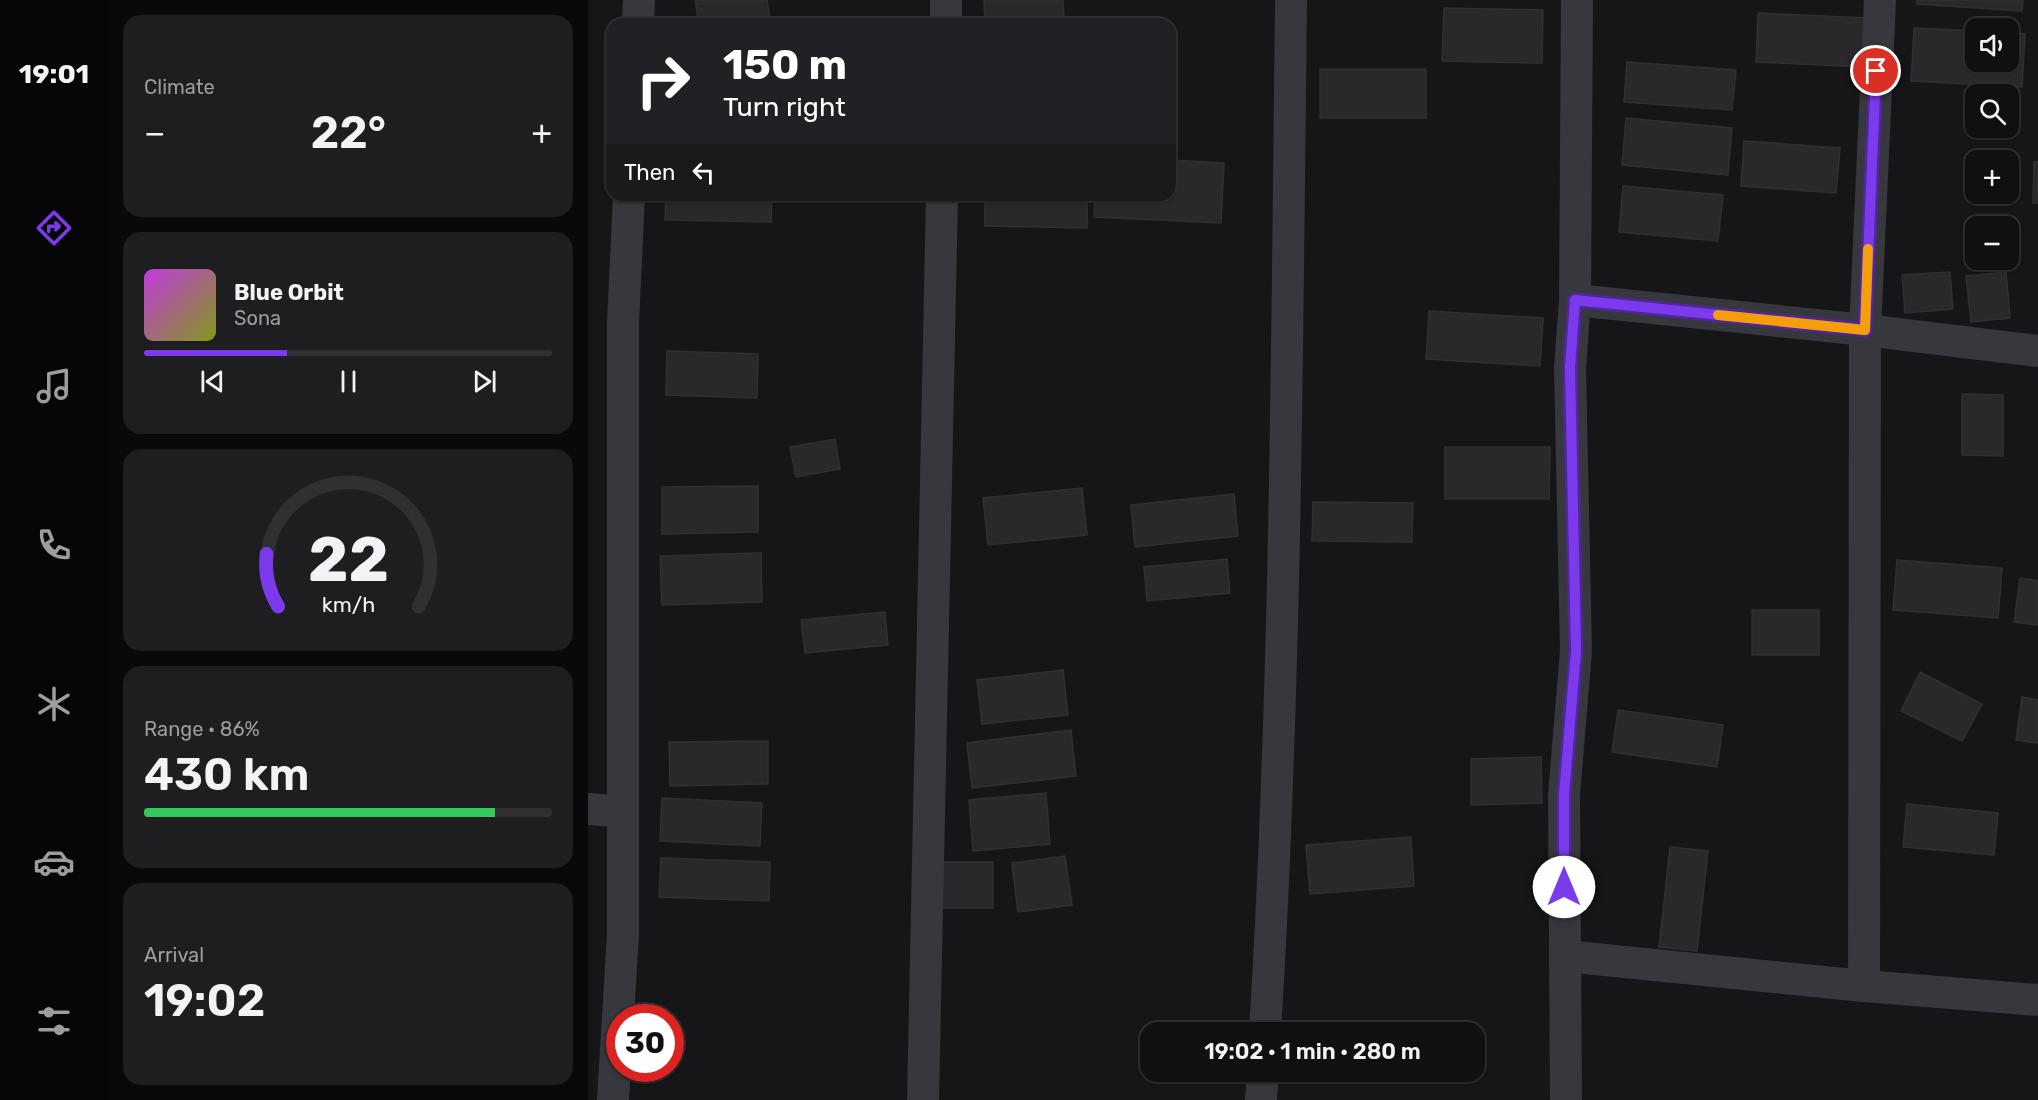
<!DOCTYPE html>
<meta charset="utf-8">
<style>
body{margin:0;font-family:Rubik,sans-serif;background:#1e1e20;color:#f1f3f6;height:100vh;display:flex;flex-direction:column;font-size:22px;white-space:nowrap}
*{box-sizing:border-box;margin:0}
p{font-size:20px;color:#9c9d9f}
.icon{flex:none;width:33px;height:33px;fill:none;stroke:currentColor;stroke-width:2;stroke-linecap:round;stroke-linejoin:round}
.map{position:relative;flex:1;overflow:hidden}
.details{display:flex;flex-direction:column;gap:15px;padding:15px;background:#09090a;width:480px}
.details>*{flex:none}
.top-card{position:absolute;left:18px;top:18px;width:570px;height:183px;border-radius:18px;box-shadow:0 2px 4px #0004,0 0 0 2px #303032;background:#202124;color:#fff;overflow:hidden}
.buttons{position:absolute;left:1377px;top:18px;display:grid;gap:12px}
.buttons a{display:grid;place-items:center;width:54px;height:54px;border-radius:12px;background:#101012;box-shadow:0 2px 4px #0004,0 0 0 2px #303032;font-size:30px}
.speed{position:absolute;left:18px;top:1004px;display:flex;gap:12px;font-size:30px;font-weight:700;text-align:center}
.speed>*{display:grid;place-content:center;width:78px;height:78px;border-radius:50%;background:#101012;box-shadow:0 2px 4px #0004,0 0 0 2px #303032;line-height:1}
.speed .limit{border:9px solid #d22;background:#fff;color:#111}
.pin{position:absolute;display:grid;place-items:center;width:51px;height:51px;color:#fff;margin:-26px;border:3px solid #fff;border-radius:50%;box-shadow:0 2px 6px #0007}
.me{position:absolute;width:66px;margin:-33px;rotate:0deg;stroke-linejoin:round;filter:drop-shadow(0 0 4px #0008)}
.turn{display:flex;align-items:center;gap:21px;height:126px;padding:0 18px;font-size:27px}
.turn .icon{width:78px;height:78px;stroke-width:2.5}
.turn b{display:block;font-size:42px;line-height:51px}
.then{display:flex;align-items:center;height:57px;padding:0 18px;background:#0003;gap:12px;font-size:22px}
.big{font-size:45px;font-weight:600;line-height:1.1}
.details .widget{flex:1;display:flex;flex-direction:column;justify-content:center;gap:9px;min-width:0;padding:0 21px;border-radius:18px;background:#1e1e20}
.details .dial{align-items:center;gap:0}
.dial svg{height:156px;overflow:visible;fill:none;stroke:#303032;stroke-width:7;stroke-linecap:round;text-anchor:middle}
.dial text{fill:#f1f3f6;stroke:none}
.song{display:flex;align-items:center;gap:18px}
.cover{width:72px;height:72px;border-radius:9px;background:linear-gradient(135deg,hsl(290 70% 55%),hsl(70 70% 35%))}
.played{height:6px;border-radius:3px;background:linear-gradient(90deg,#7c3aed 35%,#303032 35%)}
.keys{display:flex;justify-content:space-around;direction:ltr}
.heat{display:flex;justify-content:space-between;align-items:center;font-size:33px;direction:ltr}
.charge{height:9px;border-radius:4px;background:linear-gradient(90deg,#34c759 86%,#303032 0)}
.trip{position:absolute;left:552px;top:1022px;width:345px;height:60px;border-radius:18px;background:#101012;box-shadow:0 2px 4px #0004,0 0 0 2px #303032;font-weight:600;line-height:60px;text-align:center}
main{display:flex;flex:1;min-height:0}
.dock{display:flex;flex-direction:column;width:108px;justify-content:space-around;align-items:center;background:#060607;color:#9c9d9f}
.dock .icon{width:42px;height:42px}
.dock .selected{color:#7c3aed}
.dock b{font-size:27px;color:#f1f3f6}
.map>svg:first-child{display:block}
.building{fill:#29292c;stroke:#303034;stroke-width:1.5}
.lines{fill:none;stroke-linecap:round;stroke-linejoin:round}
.street{stroke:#37383d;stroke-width:32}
.route-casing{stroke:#51269a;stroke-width:15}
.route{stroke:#7c3aed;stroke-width:10}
.slow{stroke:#f59e0b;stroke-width:10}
</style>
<main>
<nav class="dock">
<b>19:01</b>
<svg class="icon selected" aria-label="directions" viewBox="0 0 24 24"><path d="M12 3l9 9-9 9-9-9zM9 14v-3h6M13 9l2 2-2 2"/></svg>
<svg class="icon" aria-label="music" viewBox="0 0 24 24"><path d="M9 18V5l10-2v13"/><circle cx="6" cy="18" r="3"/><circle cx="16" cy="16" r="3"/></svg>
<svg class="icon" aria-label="phone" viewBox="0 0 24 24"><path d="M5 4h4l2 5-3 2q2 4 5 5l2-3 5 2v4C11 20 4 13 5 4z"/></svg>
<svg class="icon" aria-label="climate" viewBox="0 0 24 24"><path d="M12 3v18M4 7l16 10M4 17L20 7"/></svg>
<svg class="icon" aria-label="car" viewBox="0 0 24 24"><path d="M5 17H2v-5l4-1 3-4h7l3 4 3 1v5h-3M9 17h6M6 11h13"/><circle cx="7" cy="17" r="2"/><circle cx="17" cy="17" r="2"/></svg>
<svg class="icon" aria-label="filters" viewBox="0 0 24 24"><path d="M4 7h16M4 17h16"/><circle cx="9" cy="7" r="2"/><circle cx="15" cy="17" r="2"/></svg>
</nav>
<section class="details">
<div class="widget"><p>Climate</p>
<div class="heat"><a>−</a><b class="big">22°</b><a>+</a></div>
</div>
<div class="widget">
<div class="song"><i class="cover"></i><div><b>Blue Orbit</b><p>Sona</p></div></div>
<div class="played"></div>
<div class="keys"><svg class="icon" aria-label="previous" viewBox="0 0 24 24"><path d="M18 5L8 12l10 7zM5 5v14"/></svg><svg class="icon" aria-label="pause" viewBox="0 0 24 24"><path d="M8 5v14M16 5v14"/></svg><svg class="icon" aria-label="next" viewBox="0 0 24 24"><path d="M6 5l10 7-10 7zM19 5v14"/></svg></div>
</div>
<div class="widget dial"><svg viewBox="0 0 100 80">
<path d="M14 69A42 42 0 1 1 86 69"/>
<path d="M14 69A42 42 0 0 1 8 42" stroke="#7c3aed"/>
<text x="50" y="56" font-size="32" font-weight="700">22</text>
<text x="50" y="72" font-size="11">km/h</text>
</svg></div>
<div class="widget"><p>Range · 86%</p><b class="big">430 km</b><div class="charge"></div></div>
<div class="widget"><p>Arrival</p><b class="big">19:02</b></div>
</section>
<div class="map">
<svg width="1450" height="1100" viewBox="0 0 1450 1100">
<rect width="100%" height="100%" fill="#161618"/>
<g class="building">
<path d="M107 0H179L183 24H111Z"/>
<path d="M396 0H475L476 24H397Z"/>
<path d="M1329 0H1435L1434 11 1329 4Z"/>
<path d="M856 8 955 10 954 63 854 61Z"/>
<path d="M1170 13 1279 18 1276 67 1168 62Z"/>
<path d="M1326 28 1388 31V62H1420V33L1437 34 1434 87 1323 81Z"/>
<path d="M1039 62 1148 70 1144 110 1036 102Z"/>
<rect x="732" y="69" width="106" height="49"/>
<path d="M1038 118 1144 128 1140 175 1034 165Z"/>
<path d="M1156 141 1252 148 1248 193 1153 186Z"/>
<path d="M582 160 636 163 633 223 506 217 507 195H582Z"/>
<path d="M1446 162H1450V203H1445Z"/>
<path d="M1035 186 1135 195 1130 241 1031 232Z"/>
<path d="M78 195H184L183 222 77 220Z"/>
<path d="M397 195H499V228L397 226Z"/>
<path d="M1362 272 1365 309 1317 313 1314 275Z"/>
<path d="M1418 272 1422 318 1383 322 1378 276Z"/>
<path d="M841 311 955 318 952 366 838 359Z"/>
<path d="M79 351 170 354 169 398 78 395Z"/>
<path d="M1374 394 1415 395V456L1374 455Z"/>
<path d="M247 439 252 469 208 477 202 447Z"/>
<path d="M857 447H962L961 499H857Z"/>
<path d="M170 486V532L74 534V487Z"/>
<path d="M494 488 499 535 400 545 395 498Z"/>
<path d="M646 494 650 536 547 547 543 505Z"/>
<path d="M725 502 825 503 824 542 724 541Z"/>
<path d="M173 553 174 602 74 605 72 556Z"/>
<path d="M639 559 642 593 559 601 556 567Z"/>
<path d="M1309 560 1414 568 1410 618 1305 610Z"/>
<path d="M1432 578 1450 581V625L1426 622Z"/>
<rect x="1164" y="610" width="67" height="45"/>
<path d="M297 612 300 645 217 653 213 620Z"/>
<path d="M475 670 480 715 394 724 389 680Z"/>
<path d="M1332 672 1394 704 1374 741 1313 711Z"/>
<path d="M1434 697 1450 700V743L1428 740Z"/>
<path d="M1030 710 1135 725 1129 767 1024 752Z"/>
<path d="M483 730 488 776 384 788 379 743Z"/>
<path d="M180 741V784L82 786 81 742Z"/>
<path d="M953 757 954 803 883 805V759Z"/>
<path d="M458 793 462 844 385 851 381 800Z"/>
<path d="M74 798 174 803 172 846 72 841Z"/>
<path d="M1319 804 1410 813 1406 855 1315 847Z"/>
<path d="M823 837 826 886 722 894 718 845Z"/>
<path d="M1082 847 1120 851 1109 951 1071 947Z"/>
<path d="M477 856 484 905 430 912 424 863Z"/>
<path d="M73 858 182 862 181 901 71 897Z"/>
<rect x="354" y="862" width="51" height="46"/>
</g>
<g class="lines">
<g class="street">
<path d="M50 24 51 0"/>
<path d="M358 24V0"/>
<path d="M987 300 1277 330 1450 351"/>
<path d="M0 809 35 812"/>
<path d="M977 956 1276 986 1450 1000"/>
<path d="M1276 986 1277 330 1292 0"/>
<path d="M677 1032C698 688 699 344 703 0"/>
<path d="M25 1100 35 934V323L41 195"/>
<path d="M335 1100 354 195"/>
<path d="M673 1100 675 1071"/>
<path d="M978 1100 976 795 988 651 982 368 987 300 989 0"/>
</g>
</g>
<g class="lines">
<g class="route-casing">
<path id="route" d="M976 887V795L988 651 982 368 987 300 1277 330 1288 71"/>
</g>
<use href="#route" class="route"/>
<path class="slow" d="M1130 315 1277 330 1280 249"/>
</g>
</svg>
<div class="buttons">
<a><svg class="icon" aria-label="sound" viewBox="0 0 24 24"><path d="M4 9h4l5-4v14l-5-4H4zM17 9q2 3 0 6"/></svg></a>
<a><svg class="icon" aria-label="search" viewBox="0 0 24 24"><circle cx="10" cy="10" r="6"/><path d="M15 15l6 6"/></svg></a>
<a>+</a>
<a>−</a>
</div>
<div class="speed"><div class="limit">30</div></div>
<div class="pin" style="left:1288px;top:71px;background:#d93025"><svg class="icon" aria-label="arrive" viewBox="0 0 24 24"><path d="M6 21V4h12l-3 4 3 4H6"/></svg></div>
<svg class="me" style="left:976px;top:887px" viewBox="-20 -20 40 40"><circle r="19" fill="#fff"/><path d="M0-13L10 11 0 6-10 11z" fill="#7c3aed"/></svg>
<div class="trip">19:02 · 1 min · 280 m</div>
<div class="top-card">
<div class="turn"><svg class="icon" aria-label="right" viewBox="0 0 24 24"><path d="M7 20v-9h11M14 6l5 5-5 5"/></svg><div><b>150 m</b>Turn right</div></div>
<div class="then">Then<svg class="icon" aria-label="left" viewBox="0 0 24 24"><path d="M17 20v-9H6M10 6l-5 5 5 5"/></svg></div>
</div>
</div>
</main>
